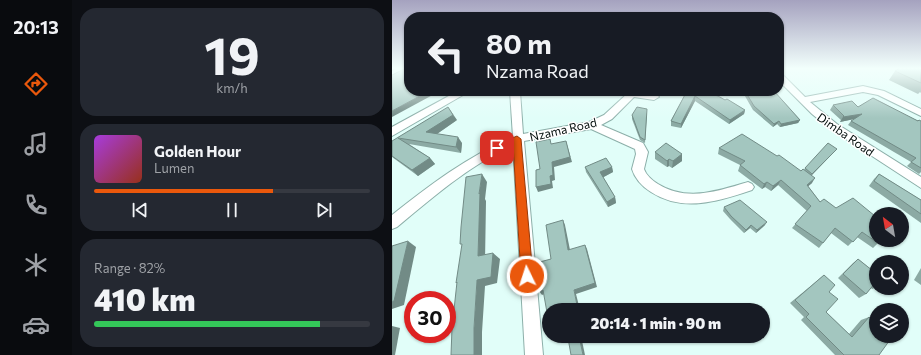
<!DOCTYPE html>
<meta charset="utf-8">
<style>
body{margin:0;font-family:Commissioner,sans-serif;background:#242831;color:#f1f3f6;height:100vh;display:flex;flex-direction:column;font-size:15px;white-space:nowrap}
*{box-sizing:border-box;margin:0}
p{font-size:13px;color:#9ea1a6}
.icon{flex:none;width:22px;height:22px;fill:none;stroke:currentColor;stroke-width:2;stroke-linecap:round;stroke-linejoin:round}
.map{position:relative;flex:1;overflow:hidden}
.panel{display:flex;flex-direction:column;gap:8px;padding:8px;background:#0d0f14;width:320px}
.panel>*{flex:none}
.banner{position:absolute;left:12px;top:12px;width:380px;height:84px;border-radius:16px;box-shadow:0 1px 3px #0004;background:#171b24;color:#f1f3f6;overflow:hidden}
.needle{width:26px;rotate:329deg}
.buttons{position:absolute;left:477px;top:207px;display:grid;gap:8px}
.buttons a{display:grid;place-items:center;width:40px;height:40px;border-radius:50%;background:#171b24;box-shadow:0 1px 3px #0004;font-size:20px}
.speed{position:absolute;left:12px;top:291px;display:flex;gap:8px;font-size:20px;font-weight:700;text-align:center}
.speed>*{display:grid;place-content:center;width:52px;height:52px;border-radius:50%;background:#171b24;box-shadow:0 1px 3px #0004;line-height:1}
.speed .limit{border:6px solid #d22;background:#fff;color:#111}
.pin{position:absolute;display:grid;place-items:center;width:34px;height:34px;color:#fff;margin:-17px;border-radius:8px;box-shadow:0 2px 6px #0006}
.me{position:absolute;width:44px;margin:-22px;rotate:356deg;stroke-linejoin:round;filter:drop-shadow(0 0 3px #0008)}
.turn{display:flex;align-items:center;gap:14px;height:84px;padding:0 16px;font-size:18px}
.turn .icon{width:52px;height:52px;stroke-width:2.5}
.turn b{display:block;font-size:28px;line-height:34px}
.big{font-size:30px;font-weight:800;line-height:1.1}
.panel .tile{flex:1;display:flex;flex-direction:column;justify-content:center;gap:6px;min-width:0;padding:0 14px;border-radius:16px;background:#242831}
.panel .dial{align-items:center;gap:0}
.dial b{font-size:52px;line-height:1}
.song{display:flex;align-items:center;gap:12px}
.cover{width:48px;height:48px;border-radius:6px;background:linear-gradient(135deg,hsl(280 70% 55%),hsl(10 70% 35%))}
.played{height:4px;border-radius:2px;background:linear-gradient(90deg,#ea580c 65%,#363941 65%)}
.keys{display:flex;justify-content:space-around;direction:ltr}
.charge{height:6px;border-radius:3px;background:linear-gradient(90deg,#34c759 82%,#363941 0)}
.trip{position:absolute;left:150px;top:303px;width:228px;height:40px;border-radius:20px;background:#171b24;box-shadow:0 1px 3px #0004;font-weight:800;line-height:40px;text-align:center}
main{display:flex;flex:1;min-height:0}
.tab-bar{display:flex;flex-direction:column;width:72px;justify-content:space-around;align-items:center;background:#090b0e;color:#9ea1a6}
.tab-bar .icon{width:28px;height:28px}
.tab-bar .selected{color:#ea580c}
.tab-bar b{font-size:18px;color:#f1f3f6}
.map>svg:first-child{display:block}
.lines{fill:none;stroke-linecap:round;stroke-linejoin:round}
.minor-casing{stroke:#8cafa9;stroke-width:2}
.minor{fill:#fff;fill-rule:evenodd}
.wall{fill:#8caaa4}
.shaded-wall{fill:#728b86}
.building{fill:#a3c6bf;stroke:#728b86}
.route{fill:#ea580c;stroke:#983908}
.labels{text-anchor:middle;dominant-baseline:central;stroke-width:3;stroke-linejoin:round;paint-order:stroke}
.street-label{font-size:12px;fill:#030e0c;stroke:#fff}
</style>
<main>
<nav class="tab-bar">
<b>20:13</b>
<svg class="icon selected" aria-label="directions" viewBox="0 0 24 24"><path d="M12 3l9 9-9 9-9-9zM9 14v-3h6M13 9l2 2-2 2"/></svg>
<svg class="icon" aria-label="music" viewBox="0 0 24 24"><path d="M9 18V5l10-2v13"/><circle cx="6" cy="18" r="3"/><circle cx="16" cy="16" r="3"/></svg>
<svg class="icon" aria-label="phone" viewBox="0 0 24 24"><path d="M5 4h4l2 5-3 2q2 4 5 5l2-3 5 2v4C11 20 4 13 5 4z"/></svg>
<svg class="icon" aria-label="climate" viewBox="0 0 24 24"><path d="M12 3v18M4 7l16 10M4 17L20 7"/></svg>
<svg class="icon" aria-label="car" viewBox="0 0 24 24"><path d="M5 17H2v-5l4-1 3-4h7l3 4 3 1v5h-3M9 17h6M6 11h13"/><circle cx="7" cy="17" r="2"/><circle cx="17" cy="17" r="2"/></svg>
</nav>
<section class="panel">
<div class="tile dial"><b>19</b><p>km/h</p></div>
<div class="tile">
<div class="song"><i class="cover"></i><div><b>Golden Hour</b><p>Lumen</p></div></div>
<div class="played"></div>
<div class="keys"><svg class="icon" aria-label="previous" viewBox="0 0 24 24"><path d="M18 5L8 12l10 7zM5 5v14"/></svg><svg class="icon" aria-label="pause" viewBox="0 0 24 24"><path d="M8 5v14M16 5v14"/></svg><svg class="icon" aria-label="next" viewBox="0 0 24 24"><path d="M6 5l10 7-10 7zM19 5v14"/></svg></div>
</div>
<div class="tile"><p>Range · 82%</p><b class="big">410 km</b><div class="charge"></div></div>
</section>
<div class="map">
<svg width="529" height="355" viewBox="0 0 529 355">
<rect width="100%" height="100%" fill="#e1fef9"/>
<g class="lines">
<g class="minor-casing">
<g id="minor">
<path d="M387 73 390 74 413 97 471 86 492 91 529 109V116L486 95 471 92 418 102 445 124 529 177V188L437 128 420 114 387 81Z"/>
<path d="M66 91H78L0 136V127Z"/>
<path d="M118 91H128L131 134 197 122 212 115 237 92 265 95 267 97 262 100 242 97 220 119 209 125 251 143 256 152 252 169C254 175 261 181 266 184 295 202 326 191 356 182L360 184 362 187 360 190C327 201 291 213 259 192 251 187 243 179 240 169L244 154 243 149 199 129 132 141 151 355H133L121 145C78 165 41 197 5 227L0 229V215C38 185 76 156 121 137Z"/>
</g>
</g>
<use href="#minor" class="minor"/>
</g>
<g class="wall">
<path d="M529 68V93L528 92 526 94 497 80 503 71Z"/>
<path d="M183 91H206L201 96Z"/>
<path d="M291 91H308L333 100 353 110 352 114 337 124 303 101 289 128 279 126V121L293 94 291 93Z"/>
<path d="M350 91H382L408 120 406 123 388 127 385 124 381 127 361 110Z"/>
<path d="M441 105 466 107 529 121V172L527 174 515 166 519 162 456 125 459 121 462 119 448 122 449 120 438 110Z"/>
<path d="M255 113 253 143 248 140 240 119V115Z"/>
<path d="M65 120 45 134 70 143 69 153 17 144 38 158 43 164 26 176 0 157V141Z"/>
<path d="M327 148 409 171 412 170 413 168 445 149 442 152 420 175V183L416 186 428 202 486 243 481 248 465 237 456 246 439 233 427 248 400 228 415 211 386 185 379 191 373 187 370 189 346 171 348 165 326 154Z"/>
<path d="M263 152 290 154V161L280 168 277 166 275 167 263 159Z"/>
<path d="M193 167H220L221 172 211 177 223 197 224 203 216 207 194 172Z"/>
<path d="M487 174 529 200V223L477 186 482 179Z"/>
<path d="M332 207 373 225 364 233 358 228 352 233 338 219 331 211Z"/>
<path d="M466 259 480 270 484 267V288H498L497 290 490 293 483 288 480 289 479 288 474 294 467 298 446 278 461 263Z"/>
<path d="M529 268V285L522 280Z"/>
<path d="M432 275 437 292 434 312 457 334 469 320 477 317 487 355H443L409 320 412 317 398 303Z"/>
</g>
<g class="shaded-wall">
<path d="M0 68H6L0 71Z"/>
<path d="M37 91H48L0 117V111Z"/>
<path d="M200 91H206L201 96Z"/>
<path d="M303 96V101L289 128V124Z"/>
<path d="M56 107 65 120 39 138 34 132Z"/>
<path d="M353 110 352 114 337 124 338 120Z"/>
<path d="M470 114 467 118 448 122 451 117Z"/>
<path d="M408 120 406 123 388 127 389 124Z"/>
<path d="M387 121 385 124 381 127 382 124Z"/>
<path d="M66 137 70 143 69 153 64 147Z"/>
<path d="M174 141 180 162 162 167 163 180 160 181 161 188 146 192 144 187 158 176 160 162Z"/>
<path d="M445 149 442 152 417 178 420 174Z"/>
<path d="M290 154V161L280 168 281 161Z"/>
<path d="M38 158 43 164 26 176 20 170Z"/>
<path d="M277 159V166L275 167V161Z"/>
<path d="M220 167 221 172 210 178 208 172Z"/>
<path d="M90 174 95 182 93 199 94 201 93 262 86 256 87 194Z"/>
<path d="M423 178 420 183 412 190 415 185Z"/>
<path d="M389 180 386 185 379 191 381 186Z"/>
<path d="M375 182 373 187 370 189 372 184Z"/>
<path d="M223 197 224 203 216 207 215 202Z"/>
<path d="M171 220 173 225 179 255 176 250Z"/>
<path d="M375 222 373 225 364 233 365 230Z"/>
<path d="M359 225 358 228 352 233 354 230Z"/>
<path d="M16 241 24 247 12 305 0 309V302Z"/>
<path d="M193 245 195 249 205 287 184 294 188 310H186L182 290Z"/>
<path d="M101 253 108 259 105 283 93 286 90 332V355H82V328L85 280Z"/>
<path d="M151 290 155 293 150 295 147 291Z"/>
<path d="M0 326 8 328 3 355H0Z"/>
<path d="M187 336H189L193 355H191Z"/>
<path d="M176 338 179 340 173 343 170 340Z"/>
</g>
<g class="building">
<path d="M14 68H17V91H37L0 111V75Z"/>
<path d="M508 68H529V83L503 71Z"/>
<path d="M295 91H307L326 96 333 100 335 99 353 110 338 120 303 96 289 124 279 121Z"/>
<path d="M353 91H382L408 120 389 124 387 121 382 124 362 106Z"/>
<path d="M481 98 526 121 527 120 529 121V168L519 162 524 158 459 121 470 114 451 117 452 116 441 105 460 101 466 107Z"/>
<path d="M56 107 61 115 34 132 66 137 64 147 6 138 38 158 20 170 0 156V141Z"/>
<path d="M245 107 255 109 253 140 248 137 240 115Z"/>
<path d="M350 134 385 156 387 155 409 171 411 169 423 178 415 185 428 202 432 199 444 208 461 198 483 216H484V240H489L486 243 470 232 461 242 443 228 431 243 403 224 419 206 389 180 381 186 375 182 372 184 348 165 353 161 327 148Z"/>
<path d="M158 139 159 144 174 141 178 157 160 162 161 175 158 176 159 184 144 187V170L148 169 144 142Z"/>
<path d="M274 143 290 154 281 161 277 159 275 161 263 152Z"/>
<path d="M436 143 445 149 420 174 413 168Z"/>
<path d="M214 158 220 167 208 172 223 197 215 202 193 167Z"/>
<path d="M90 174 87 194 88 193 86 256 101 253 99 277 85 280 82 328V355H59L60 328 65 282 64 283 70 244H68L69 227 74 177Z"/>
<path d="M487 174 529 200V214L482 181Z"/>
<path d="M348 200 375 222 365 230 359 225 354 230 339 216 332 207Z"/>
<path d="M171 220 176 250 193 245 203 283 182 290 186 310H157V318H156L151 290 147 291 144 263 159 259 154 225Z"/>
<path d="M16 241 2 301 0 302V246Z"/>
<path d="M499 256 506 262H491Z"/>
<path d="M466 259 481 271 484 268V283H483L474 294 451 274Z"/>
<path d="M510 265 514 269 510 274Z"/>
<path d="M432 275 443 285 437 292 446 299 434 312 460 337 477 317 484 323V336H498L500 337 487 355H452L414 317 417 314 403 300Z"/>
<path d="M169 336H187L191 355H179L176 338 170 340Z"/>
</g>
<linearGradient id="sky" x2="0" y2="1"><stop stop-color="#a5a2bf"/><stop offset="0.58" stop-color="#f2fffc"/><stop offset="1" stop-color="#f2fffc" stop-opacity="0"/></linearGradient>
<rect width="529" height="118" fill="url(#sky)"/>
<path class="route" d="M125 136 129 139 141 276 139 280 135 282 131 280 129 276 121 144 105 151 101 148 102 146Z"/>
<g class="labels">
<g class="street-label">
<text transform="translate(171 129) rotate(-13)">Nzama Road</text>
<text transform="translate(454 134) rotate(35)">Dimba Road</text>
</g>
</g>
</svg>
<div class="buttons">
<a><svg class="needle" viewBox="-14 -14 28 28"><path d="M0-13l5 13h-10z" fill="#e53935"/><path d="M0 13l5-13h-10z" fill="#9ea1a6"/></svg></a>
<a><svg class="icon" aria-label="search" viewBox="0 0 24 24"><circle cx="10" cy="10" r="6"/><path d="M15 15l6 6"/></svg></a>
<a><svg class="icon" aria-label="layers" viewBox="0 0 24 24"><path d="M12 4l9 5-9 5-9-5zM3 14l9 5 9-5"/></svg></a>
</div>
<div class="speed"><div class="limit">30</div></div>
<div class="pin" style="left:105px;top:148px;background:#d93025"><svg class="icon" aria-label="arrive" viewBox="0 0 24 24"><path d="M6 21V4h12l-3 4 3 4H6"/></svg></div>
<svg class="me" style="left:135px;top:276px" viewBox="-20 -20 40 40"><circle r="17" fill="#ea580c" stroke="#fff" stroke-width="3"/><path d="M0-11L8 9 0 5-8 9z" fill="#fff"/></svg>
<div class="trip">20:14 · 1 min · 90 m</div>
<div class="banner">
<div class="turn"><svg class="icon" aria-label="left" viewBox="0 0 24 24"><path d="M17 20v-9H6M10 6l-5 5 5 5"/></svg><div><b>80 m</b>Nzama Road</div></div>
</div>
</div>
</main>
